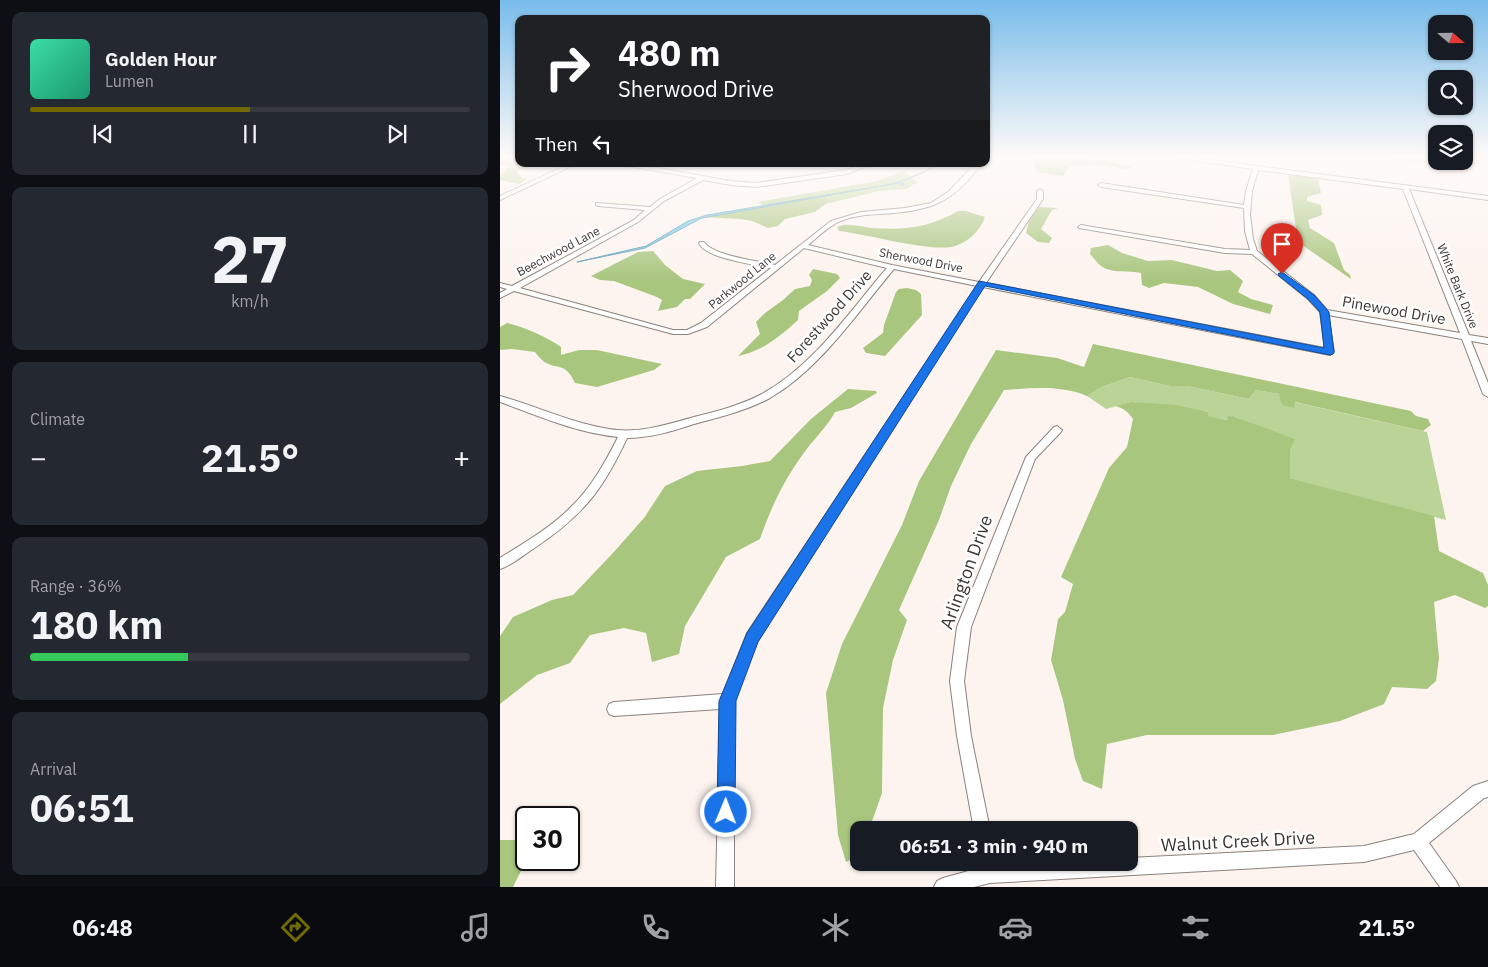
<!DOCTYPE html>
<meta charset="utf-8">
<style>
body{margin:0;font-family:"IBM Plex Sans",sans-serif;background:#242831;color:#f1f3f6;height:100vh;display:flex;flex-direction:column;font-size:19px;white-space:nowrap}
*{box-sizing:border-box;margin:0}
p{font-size:16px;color:#9ea1a6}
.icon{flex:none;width:28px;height:28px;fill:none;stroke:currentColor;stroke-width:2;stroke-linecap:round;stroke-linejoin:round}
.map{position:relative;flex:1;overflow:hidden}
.side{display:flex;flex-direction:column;gap:12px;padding:12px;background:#0d0f14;width:500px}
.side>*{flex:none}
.banner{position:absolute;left:15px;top:15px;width:475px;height:152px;border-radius:10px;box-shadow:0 1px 4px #0004;background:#202124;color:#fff;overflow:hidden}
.needle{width:32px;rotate:110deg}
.fabs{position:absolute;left:928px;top:15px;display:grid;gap:10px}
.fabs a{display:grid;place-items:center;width:45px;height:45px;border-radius:10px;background:#171b24;box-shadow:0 1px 4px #0004;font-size:25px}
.speed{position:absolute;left:15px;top:806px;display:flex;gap:10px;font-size:25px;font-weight:700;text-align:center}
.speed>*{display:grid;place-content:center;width:65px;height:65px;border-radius:50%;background:#171b24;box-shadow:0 1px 4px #0004;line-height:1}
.speed .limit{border:2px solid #111;border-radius:8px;background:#fff;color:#111}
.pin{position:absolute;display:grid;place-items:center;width:42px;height:42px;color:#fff;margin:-51px -21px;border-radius:50% 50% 50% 0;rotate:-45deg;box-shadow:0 0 5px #0007}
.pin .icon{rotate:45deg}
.me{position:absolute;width:55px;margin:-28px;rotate:1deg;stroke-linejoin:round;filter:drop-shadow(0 0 4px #0008)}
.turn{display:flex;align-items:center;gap:18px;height:105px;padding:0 20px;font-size:22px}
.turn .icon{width:65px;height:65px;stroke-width:2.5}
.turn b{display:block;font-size:35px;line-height:42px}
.then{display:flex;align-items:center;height:48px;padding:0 20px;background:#0003;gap:10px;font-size:19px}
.big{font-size:38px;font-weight:800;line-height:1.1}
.side .card{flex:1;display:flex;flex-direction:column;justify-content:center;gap:8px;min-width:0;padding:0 18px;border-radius:10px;background:#242831}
.side .dial{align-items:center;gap:0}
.dial b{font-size:65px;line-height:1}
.song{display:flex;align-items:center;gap:15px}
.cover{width:60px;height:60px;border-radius:8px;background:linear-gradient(135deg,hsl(160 70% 55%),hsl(160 70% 35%))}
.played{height:5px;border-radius:2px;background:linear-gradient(90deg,#716902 50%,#363941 50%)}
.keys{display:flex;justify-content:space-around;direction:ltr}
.heat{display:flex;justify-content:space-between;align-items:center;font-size:28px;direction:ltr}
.charge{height:8px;border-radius:4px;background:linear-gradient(90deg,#34c759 36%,#363941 0)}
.trip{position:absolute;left:350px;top:821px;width:288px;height:50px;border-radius:10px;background:#171b24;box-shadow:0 1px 4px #0004;font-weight:800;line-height:50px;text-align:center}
.dock{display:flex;height:80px;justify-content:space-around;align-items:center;background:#090b0e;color:#9ea1a6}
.dock .icon{width:35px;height:35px}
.dock .current{color:#716902}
.dock b{font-size:22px;color:#f1f3f6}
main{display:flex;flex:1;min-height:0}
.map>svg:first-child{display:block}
.green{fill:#bad497}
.forest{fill:#a9c67f}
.water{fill:#71c9ee;stroke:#609db6}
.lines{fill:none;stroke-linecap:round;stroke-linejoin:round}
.minor-casing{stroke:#8a827e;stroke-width:2}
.minor{fill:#fff;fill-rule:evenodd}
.route{fill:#1a73e8;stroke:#114b97}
.labels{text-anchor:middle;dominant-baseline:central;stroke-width:5;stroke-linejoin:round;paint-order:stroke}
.far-street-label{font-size:12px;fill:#393634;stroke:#fff}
.street-label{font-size:15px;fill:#393634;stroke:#fff}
.near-street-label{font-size:18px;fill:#393634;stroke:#fff}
</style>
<main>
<section class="side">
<div class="card">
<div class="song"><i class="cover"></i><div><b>Golden Hour</b><p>Lumen</p></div></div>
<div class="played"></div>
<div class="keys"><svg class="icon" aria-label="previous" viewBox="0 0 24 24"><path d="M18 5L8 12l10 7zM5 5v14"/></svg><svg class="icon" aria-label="pause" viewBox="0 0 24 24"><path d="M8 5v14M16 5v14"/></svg><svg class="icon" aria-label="next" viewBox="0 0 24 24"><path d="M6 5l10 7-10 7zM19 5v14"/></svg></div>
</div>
<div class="card dial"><b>27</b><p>km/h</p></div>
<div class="card"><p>Climate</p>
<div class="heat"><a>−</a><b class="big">21.5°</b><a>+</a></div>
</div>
<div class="card"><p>Range · 36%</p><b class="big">180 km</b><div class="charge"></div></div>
<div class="card"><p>Arrival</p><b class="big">06:51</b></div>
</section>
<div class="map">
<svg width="988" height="887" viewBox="0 0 988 887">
<rect width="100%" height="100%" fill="#fdf4ef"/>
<g class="green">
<path d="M863 156H923L930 164Z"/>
<path d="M404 171 417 182 407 189 379 191 314 207 269 209 258 202 377 181Z"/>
<path d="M630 377 670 386H687L749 399 756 390 779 394 794 407V402L927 432 946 520 790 478V452L793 445 736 417 728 420 707 416 708 412 631 402 606 409 587 396 602 387Z"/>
</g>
<g class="forest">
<path d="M0 156H19V164H28L16 173 23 178 28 179 19 184 0 180V175L9 166 0 165Z"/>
<path d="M531 156 608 161 632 167 628 169 595 165 570 166 563 176 537 172Z"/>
<path d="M788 174 818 179 821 193 807 197V201L821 205 822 215 808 220 810 228 834 243 844 270 850 275 851 279 798 242Z"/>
<path d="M325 197 329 201 315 212 285 219 278 226 268 228 252 221 240 219 203 217Z"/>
<path d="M539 207 558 208 552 210 541 229 552 238 549 243 538 242 526 233 529 221Z"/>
<path d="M458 211H466L485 217C481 229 469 242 455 246 433 253 367 234 339 231L337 227C347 222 361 227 372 228 406 230 428 228 458 211Z"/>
<path d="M608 245 622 253 648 261 672 260 717 271 730 270 743 281 738 292 751 299 773 305 770 314 733 304 698 287 664 283 649 288 642 285 641 273C629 270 612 274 601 266 597 263 594 258 590 254L591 248Z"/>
<path d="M153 251 165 265 183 279 205 284 190 299H185L177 307 158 311 162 300 157 297 114 281 100 280 91 276 138 252Z"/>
<path d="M313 269 337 274 340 278 327 291 299 311 298 320C279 337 263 351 238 356L260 334 256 322 265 313 283 300 295 289 310 286 312 280 309 275Z"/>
<path d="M407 288 416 290 421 294 422 315 385 356 366 353 363 348 383 333 384 325 396 292 399 289Z"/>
<path d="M7 323C24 327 47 337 61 347V355L79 350H97L162 364 154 370 97 387 75 383C64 360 57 371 43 361 40 358 37 355 35 352L12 349 0 350V327Z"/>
<path d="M593 344 911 411 916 416 928 419 931 425 923 431 795 402 794 408 782 405 779 394 756 390 749 399 687 386H670L630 377 602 387 587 396C561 385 532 388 504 390L471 444 451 486 439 520 399 610 407 620 393 660 383 708 382 793 369 830H359V855L346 862 338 835 326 693 342 644 402 525 419 481 496 350 557 358 584 367Z"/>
<path d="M348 389 376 391 377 393 351 408 335 412C328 425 318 435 309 446 286 476 272 504 260 539L226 557 185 626 179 654 152 662 146 633 124 628 90 635 70 663 37 675 0 704V636L13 617 52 600 73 595 112 554 144 518 165 486 197 471 242 466 270 461 311 419Z"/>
<path d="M631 402 676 405 708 412V416L727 420 728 416 735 417 795 439 790 452V478L934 516 939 551 983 573 988 585V606L985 608 955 595 934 602 939 658 936 681 927 689 892 687 884 704 840 721 773 735H647L607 744 602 789 583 781 575 759 563 700 551 660 558 619 565 612 573 584 561 577 609 468 627 447 633 419C628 412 624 408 615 406Z"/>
<path d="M0 840H18L25 863 13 887H0Z"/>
</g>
<path class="water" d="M436 164H442L400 182 404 184 403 186 398 183 202 218 145 248 77 262 146 246 188 221 207 215 393 184 423 173Z"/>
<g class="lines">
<g class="minor-casing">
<g id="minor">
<path d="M664 156H680L988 196V200L909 189 969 335 988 338V344L971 341 988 383V397L983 394 962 339 828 315 834 352 830 355 483 287 257 642 234 701V887H216L220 709 114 716 109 714 107 709 109 704 114 702 223 694 247 633 477 286 394 269C356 314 321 368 270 398 246 411 220 417 194 424 173 431 150 438 127 438 102 492 82 516 33 549 22 556 12 565 0 569V558C24 543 50 528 70 508 91 488 105 463 118 437 77 433 38 416 0 402V396C36 406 71 423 109 429 138 434 166 425 194 417 218 411 241 405 262 394 314 365 349 312 387 268L304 248 207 327 188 334H173L14 291 0 298V293L7 289 0 287V283L12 286 134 220 145 210 98 206 96 205V203L150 207 160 199 197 178 128 166 125 164H135L231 181 256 183 346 170 364 164H371L347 174 256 187 231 185 203 180 164 201 138 222 20 288 173 330H187L201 323 271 268C254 264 206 259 199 243L200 242H204C213 256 259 261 275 265L331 221 361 212 405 208 431 203 448 192 475 164H481C452 205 428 211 379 214 365 215 348 216 335 224 325 229 317 238 308 245L392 265 479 282 537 199V191L540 189 543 191V199L486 283 825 348 820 312 808 299 752 254 725 253 579 228 578 227 581 225 725 249 750 250 745 231 744 208 601 187 598 185 601 183 744 205 746 191 753 169ZM758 170 903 189 960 333 827 310 814 295 757 251 753 239 750 214 752 191Z"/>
<path d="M69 164H76L0 200V196Z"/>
<path d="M557 426 562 430 560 433 535 459 471 627 464 681 471 736 490 830H474L457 736 450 681 457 627 526 457 554 427Z"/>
<path d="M988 781V797L984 798 929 843 956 881 959 887H940L914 850 864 862 490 883 474 887H434L437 881 443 878 490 865 546 862H629V858L864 846 914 834 973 786Z"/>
</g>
</g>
<use href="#minor" class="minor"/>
</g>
<linearGradient id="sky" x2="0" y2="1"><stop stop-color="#78bcea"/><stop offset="0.56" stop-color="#fefaf8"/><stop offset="1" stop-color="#fefaf8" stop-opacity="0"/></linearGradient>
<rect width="988" height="280" fill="url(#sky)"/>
<path class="route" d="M782 272 814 295 829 312 834 352 833 354 830 355 485 286 258 642 236 701 235 812 232 819 226 822 219 819 217 812 219 701 247 633 479 281 824 348 820 312 808 299 779 276 778 274Z"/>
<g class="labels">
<g class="far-street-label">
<text transform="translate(58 251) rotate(-28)">Beechwood Lane</text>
<text transform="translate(421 260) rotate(11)">Sherwood Drive</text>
<text transform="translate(242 280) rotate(-39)">Parkwood Lane</text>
<text transform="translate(958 286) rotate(68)">White Bark Drive</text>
</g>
<g class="street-label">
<text transform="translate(894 310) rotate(10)">Pinewood Drive</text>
<text transform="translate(329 316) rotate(-48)">Forestwood Drive</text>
</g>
<g class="near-street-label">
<text transform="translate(466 572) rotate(-70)">Arlington Drive</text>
<text transform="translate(738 841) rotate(-3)">Walnut Creek Drive</text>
</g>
</g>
</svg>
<div class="fabs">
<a><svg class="needle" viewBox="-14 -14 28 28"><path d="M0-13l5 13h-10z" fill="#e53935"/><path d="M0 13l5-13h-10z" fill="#9ea1a6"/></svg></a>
<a><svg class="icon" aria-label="search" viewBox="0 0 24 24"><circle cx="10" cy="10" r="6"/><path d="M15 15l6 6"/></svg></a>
<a><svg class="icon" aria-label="layers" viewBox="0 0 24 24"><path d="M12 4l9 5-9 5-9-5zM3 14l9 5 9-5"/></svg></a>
</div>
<div class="speed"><div class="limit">30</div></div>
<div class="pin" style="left:782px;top:274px;background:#d93025"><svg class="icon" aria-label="arrive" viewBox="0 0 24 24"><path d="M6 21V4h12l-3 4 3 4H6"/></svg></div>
<svg class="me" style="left:226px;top:812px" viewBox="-20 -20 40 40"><circle r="17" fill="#1a73e8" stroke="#fff" stroke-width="3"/><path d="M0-11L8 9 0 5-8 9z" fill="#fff"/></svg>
<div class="trip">06:51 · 3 min · 940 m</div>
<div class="banner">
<div class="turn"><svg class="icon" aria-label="right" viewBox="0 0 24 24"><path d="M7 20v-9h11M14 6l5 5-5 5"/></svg><div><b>480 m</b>Sherwood Drive</div></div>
<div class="then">Then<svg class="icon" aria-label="left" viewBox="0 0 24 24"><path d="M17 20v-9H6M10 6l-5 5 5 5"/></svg></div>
</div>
</div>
</main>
<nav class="dock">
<b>06:48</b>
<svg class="icon current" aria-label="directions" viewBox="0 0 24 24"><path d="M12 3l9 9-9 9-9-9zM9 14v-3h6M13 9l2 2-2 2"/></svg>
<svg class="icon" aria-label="music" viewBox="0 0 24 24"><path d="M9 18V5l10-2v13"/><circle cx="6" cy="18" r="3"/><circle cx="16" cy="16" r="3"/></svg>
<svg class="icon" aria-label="phone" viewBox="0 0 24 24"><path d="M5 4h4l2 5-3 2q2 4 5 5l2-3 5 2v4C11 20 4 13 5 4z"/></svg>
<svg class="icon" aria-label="climate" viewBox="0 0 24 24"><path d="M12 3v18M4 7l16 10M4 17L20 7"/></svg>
<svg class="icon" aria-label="car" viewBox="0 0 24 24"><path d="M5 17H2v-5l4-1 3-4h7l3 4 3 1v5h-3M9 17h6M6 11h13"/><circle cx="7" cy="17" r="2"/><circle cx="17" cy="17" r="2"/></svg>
<svg class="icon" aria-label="filters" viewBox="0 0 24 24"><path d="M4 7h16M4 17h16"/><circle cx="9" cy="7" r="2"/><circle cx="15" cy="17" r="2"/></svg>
<b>21.5°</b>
</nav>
